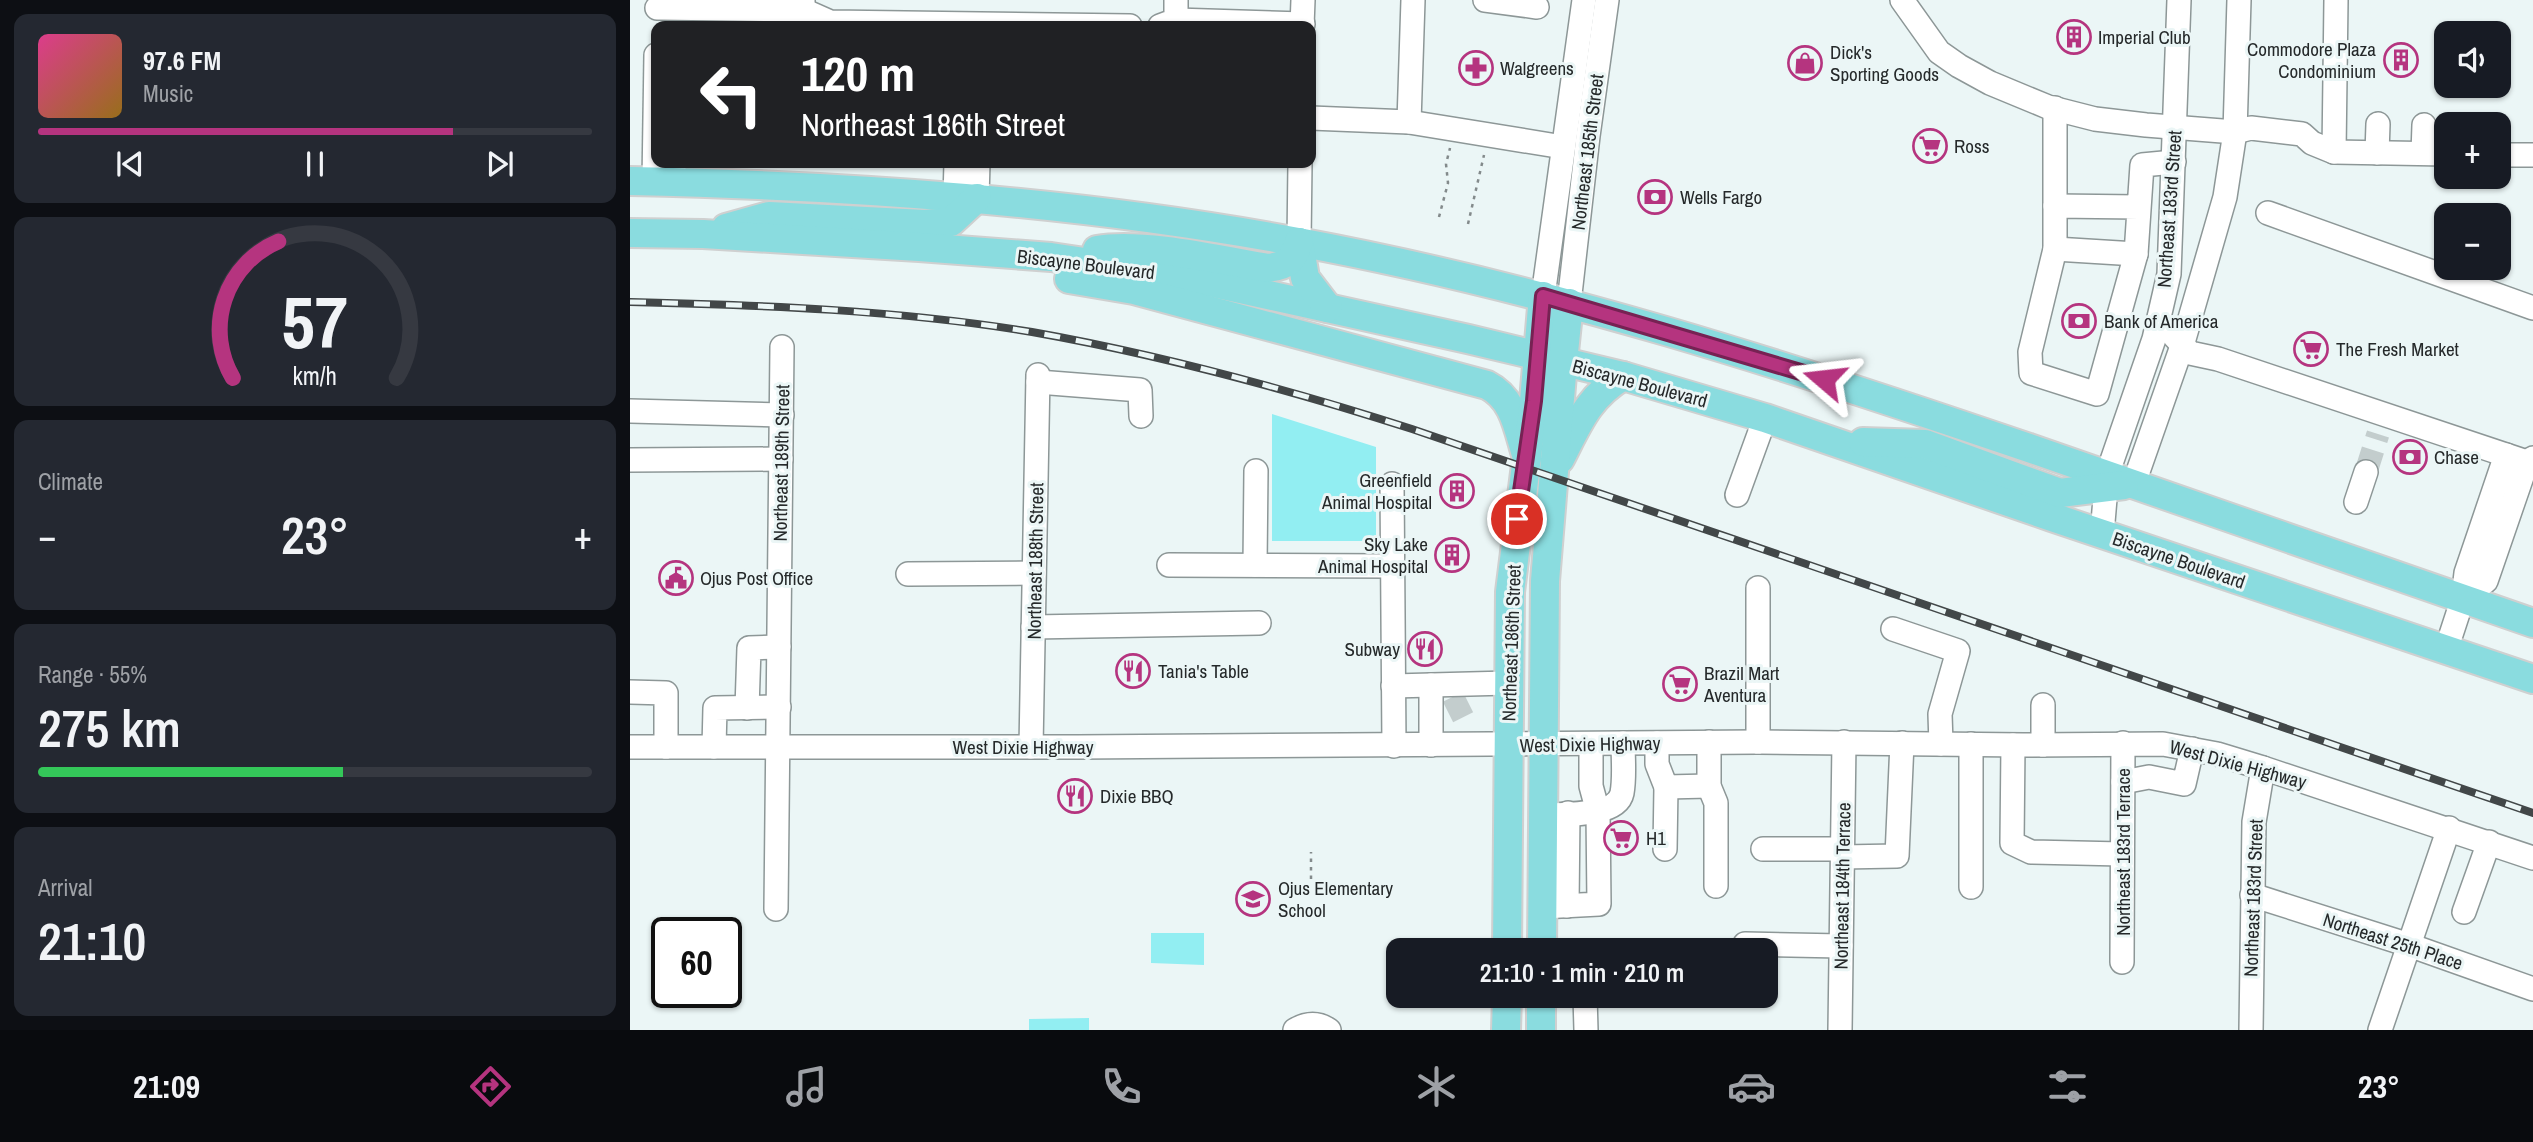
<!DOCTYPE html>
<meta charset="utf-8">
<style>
body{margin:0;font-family:"Archivo Narrow",sans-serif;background:#242831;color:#f1f3f6;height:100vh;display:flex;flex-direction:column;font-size:26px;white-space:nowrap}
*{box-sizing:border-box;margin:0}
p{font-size:23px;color:#9ea1a6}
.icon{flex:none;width:38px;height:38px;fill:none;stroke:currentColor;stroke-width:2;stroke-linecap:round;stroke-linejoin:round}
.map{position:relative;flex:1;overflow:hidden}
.drawer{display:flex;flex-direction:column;gap:14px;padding:14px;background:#0d0f14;width:630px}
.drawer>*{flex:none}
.banner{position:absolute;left:21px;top:21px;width:665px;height:147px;border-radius:14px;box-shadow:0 2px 5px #0004;background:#202124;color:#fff;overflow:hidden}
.fabs{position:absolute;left:1804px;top:21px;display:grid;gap:14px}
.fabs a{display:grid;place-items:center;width:77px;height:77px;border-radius:14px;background:#171b24;box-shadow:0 2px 5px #0004;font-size:35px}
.speed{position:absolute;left:21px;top:917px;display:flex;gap:14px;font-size:35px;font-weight:700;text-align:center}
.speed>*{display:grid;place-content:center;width:91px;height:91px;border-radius:50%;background:#171b24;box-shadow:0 2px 5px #0004;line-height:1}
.speed .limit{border:4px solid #111;border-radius:10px;background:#fff;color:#111}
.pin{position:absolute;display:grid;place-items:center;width:60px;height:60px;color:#fff;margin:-30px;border:4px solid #fff;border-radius:50%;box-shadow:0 2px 7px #0007}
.me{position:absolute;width:77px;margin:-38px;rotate:287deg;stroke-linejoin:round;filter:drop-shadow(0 0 5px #0008)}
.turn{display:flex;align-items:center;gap:24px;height:147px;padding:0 35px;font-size:32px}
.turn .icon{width:91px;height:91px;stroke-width:2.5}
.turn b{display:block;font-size:49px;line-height:60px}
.big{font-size:52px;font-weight:600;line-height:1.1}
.drawer .card{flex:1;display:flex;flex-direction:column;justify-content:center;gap:10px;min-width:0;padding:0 24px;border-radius:14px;background:#242831}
.drawer .dial{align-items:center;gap:0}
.dial svg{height:182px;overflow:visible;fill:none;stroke:#363941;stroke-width:7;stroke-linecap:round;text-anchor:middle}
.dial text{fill:#f1f3f6;stroke:none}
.song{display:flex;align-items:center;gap:21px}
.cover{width:84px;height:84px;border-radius:10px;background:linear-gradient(135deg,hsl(330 70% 55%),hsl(40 70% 35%))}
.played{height:7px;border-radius:4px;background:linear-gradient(90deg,#b5347f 75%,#363941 75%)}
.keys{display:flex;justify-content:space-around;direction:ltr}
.heat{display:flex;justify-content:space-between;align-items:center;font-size:38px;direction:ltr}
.charge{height:10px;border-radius:5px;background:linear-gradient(90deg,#34c759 55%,#363941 0)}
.trip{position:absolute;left:756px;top:938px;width:392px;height:70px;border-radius:14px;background:#171b24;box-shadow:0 2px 5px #0004;font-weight:600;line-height:70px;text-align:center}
.menu{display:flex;height:112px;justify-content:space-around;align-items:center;background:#090b0e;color:#9ea1a6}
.menu .icon{width:49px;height:49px}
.menu .selected{color:#b5347f}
.menu b{font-size:32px;color:#f1f3f6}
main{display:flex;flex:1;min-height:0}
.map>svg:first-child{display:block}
.green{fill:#92eef2}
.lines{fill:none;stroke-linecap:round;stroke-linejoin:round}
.minor-tunnel{stroke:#c3cdcd;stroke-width:23;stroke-dasharray:23 11;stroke-linecap:butt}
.minor-casing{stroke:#8d9797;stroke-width:26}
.major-casing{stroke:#cfd0d0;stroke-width:32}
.path{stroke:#838a8b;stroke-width:2.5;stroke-dasharray:3.5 5;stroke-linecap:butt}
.minor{stroke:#fff;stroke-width:23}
.major{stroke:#8adcdf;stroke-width:28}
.rail-casing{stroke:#424748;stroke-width:8}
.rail{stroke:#ebf6f6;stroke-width:5;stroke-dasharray:16;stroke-linecap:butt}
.route-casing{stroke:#762253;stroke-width:18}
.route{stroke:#b5347f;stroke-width:12}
.labels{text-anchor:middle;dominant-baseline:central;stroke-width:6;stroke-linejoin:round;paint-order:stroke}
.poi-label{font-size:19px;fill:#25292a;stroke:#ebf6f6;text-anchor:start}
.street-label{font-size:19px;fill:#25292a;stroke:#ebf6f6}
</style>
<main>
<section class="drawer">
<div class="card">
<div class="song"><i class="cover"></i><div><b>97.6 FM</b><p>Music</p></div></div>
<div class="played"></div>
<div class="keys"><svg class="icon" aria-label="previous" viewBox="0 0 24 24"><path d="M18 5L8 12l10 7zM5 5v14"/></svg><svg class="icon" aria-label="pause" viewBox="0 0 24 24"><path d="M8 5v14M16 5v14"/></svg><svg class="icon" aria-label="next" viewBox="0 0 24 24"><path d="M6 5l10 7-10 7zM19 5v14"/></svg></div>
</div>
<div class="card dial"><svg viewBox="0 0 100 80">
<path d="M14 69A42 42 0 1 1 86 69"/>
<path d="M14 69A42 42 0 0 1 34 9" stroke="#b5347f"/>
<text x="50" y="56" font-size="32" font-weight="700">57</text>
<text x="50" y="72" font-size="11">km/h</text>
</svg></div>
<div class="card"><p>Climate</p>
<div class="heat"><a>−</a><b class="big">23°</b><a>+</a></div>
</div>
<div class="card"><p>Range · 55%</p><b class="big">275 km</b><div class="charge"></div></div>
<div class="card"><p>Arrival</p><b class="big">21:10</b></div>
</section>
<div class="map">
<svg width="1903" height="1030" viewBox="0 0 1903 1030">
<rect width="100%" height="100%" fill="#ebf6f6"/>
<g class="green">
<path d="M642 414 746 447V541H642Z"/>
<path d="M521 933H574V965L521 963Z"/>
<path d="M459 1018V1030H399V1019Z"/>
</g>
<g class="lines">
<g class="minor-tunnel">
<path d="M1736 472 1748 434"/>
<path d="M818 712 838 702"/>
</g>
<g class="minor-casing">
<g id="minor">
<path d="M855 0 907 7"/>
<path d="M1272 0 1309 52 1329 66 1360 83 1418 107 1465 119 1516 125 1605 132 1621 128 1672 134 1682 143 1704 152 1816 154"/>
<path d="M27 8 173 10V0"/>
<path d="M173 10 200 22 500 26"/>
<path d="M546 20 673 24"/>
<path d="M530 26 546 20V0"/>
<path d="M672 26 673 0"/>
<path d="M1425 108V206"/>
<path d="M681 118 779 122 933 147"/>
<path d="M779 122 783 0"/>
<path d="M1704 152 1706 0"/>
<path d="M1747 153 1748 124"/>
<path d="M1793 153 1794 125"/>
<path d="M1869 155H1903"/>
<path d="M44 163V181"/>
<path d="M24 181 26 55"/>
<path d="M325 197 326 163"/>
<path d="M347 198 348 163"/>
<path d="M1509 207 1425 206V249L1400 352 1401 373 1467 394 1506 254 1512 165 1544 162"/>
<path d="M1638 213 1903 308"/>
<path d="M669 242 670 163"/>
<path d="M1425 249 1506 254"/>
<path d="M913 296 954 0"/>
<path d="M939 303 958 136 977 0"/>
<path d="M1544 336 1560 353 1588 359 1903 464"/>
<path d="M408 382 510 390 511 416"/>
<path d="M0 411 152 415"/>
<path d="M0 460 151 459"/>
<path d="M1504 483 1552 346 1595 197 1605 132 1609 0"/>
<path d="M762 484 764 746"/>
<path d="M1107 495 1135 418"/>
<path d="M1726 502 1736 472"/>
<path d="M1472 534 1477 475 1524 339 1539 274 1549 0"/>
<path d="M539 565 762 566"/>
<path d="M625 565 626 471"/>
<path d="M278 574 404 573"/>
<path d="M1833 598 1856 581 1897 462 1903 458"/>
<path d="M403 627 629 623"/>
<path d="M1263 629 1328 651 1310 714 1311 744"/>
<path d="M1816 650 1833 598 1836 573 1876 455"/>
<path d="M801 685V745"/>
<path d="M763 686 878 683"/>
<path d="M0 692 36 693V747"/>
<path d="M1413 705V745"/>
<path d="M117 708 119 648 149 647"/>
<path d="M1079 742V786L1086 803V886"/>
<path d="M1128 742V588"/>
<path d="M1027 743V764L1036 787 1035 849"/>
<path d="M1341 744V887"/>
<path d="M1383 745 1382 843 1401 852 1492 854"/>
<path d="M0 747H448L1128 742 1393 745 1533 744 1587 754 1633 768 1903 858"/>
<path d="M84 747 85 708 149 707"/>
<path d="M401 747 408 375"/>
<path d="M1493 782 1519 777 1554 784 1562 749"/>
<path d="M1036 787 1079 786"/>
<path d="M913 815C933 814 987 817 992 793 995 777 993 759 993 743"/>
<path d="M1133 849H1212"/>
<path d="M1212 857 1267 856 1272 743"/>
<path d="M1622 895 1779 945 1903 989"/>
<path d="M937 906 938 813"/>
<path d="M912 907 969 904 968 812 961 786V744"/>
<path d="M146 909 152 347"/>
<path d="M1834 912 1859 842"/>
<path d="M1115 944 1211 946"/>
<path d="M1492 962 1493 743"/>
<path d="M955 996 956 1030"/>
<path d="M665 1030C677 1023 687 1022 699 1030"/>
<path d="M1210 1030 1214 742"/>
<path d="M1621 1030 1624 822 1633 768"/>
<path d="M1750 1030 1819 828"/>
</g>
</g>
<g class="major-casing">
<g id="major">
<path d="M0 181C224 186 447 201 668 242 918 288 1159 366 1399 448 1567 506 1735 564 1903 623"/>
<path d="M96 228 139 216 294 224 321 222 347 198"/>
<path d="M0 233 73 234 289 247 421 257 561 278 838 339 993 376 1135 418 1422 517 1903 679"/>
<path d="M669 242 675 278 698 308"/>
<path d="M467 250C513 242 590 260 638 268 659 265 662 261 669 242"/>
<path d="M439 279 504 290 857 385C885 399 888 430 897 458"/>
<path d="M1233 442 1295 444 1430 493 1494 485"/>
<path d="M930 459C948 424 958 397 993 376"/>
<path d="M877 950 880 592 904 401 913 296"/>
<path d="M912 950 915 581 933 362 939 303"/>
<path d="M876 1030 877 996"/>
<path d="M911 1030V996"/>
</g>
</g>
<g class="path">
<path d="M809 217 818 183 816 164 820 148"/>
<path d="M838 224 854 155"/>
<path d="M681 879V852"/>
</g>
<use href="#minor" class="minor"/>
<use href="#major" class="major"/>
<g class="rail-casing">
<path id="rail" d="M0 302C134 305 269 310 402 332 532 355 657 389 782 429L1903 813"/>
</g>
<use href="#rail" class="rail"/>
</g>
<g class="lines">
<g class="route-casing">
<path id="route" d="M887 519 904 401 913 296 1194 379"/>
</g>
<use href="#route" class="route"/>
</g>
<defs>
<g id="building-ring" transform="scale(1.75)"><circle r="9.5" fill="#ebf6f6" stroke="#b5347f" stroke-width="1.5"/><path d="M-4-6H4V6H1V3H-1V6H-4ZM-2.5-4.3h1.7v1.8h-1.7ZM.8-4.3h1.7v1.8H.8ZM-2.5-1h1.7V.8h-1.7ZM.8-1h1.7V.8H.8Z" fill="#b5347f"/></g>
<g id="shop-ring" transform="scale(1.75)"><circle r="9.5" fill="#ebf6f6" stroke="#b5347f" stroke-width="1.5"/><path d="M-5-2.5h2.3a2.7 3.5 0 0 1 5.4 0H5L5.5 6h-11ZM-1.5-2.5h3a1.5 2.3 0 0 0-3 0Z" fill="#b5347f"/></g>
<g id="pharmacy-ring" transform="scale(1.75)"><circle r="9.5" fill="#ebf6f6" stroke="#b5347f" stroke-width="1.5"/><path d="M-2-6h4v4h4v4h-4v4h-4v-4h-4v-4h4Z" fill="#b5347f"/></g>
<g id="supermarket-ring" transform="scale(1.75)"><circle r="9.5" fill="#ebf6f6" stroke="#b5347f" stroke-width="1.5"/><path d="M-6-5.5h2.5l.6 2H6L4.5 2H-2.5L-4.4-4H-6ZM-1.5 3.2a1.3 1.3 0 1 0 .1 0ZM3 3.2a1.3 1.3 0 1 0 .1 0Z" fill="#b5347f"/></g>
<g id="bank-ring" transform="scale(1.75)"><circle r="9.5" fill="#ebf6f6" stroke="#b5347f" stroke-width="1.5"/><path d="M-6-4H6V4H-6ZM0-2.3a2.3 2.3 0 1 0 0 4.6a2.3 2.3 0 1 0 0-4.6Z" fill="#b5347f"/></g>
<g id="civic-ring" transform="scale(1.75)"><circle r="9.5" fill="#ebf6f6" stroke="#b5347f" stroke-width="1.5"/><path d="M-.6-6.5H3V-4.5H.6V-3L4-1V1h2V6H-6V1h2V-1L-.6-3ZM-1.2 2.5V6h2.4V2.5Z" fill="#b5347f"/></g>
<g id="restaurant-ring" transform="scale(1.75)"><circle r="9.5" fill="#ebf6f6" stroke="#b5347f" stroke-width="1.5"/><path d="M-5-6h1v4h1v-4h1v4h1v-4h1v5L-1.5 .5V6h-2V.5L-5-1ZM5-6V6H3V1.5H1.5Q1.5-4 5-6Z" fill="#b5347f"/></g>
<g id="school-ring" transform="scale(1.75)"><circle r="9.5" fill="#ebf6f6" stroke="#b5347f" stroke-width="1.5"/><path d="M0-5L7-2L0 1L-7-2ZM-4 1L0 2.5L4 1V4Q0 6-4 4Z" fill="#b5347f"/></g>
</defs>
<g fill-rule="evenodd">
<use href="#building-ring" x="1444" y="37"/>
<use href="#building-ring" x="1771" y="60"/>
<use href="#shop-ring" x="1175" y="63"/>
<use href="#pharmacy-ring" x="846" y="68"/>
<use href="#supermarket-ring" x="1300" y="146"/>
<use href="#bank-ring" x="1025" y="197"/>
<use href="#bank-ring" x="1449" y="321"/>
<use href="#supermarket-ring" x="1681" y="349"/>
<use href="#bank-ring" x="1780" y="457"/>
<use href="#building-ring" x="827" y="491"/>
<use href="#building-ring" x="822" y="555"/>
<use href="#civic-ring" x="46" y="578"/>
<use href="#restaurant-ring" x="795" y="649"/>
<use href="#restaurant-ring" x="503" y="671"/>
<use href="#supermarket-ring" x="1050" y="684"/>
<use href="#restaurant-ring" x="445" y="796"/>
<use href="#supermarket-ring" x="991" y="838"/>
<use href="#school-ring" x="623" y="899"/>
</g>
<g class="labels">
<g class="poi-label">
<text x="1468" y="37">Imperial Club</text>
<text x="1746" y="49" text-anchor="end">Commodore Plaza<tspan x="1746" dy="22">Condominium</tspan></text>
<text x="1200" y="52">Dick's<tspan x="1200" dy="22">Sporting Goods</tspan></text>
<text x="870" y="68">Walgreens</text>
<text x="1324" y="146">Ross</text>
<text x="1050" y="197">Wells Fargo</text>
<text x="1474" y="321">Bank of America</text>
<text x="1706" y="349">The Fresh Market</text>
<text x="1804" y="457">Chase</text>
<text x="802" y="480" text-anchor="end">Greenfield<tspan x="802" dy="22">Animal Hospital</tspan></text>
<text x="798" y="544" text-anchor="end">Sky Lake<tspan x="798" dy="22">Animal Hospital</tspan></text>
<text x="70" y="578">Ojus Post Office</text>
<text x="770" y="649" text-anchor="end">Subway</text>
<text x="528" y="671">Tania's Table</text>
<text x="1074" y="673">Brazil Mart<tspan x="1074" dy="22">Aventura</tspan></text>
<text x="470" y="796">Dixie BBQ</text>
<text x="1016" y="838">H1</text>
<text x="648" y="888">Ojus Elementary<tspan x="648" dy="22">School</tspan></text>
</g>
<g class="street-label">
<text transform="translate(957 152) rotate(-83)">Northeast 185th Street</text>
<text transform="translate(1539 209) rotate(-86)">Northeast 183rd Street</text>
<text transform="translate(456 264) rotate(7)">Biscayne Boulevard</text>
<text transform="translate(1010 383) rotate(15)">Biscayne Boulevard</text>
<text transform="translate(151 463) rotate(-89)">Northeast 189th Street</text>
<text transform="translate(1549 560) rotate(19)">Biscayne Boulevard</text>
<text transform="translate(405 561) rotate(-89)">Northeast 188th Street</text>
<text transform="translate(881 643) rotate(-88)">Northeast 186th Street</text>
<text transform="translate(960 744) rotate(-1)">West Dixie Highway</text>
<text x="393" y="747">West Dixie Highway</text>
<text transform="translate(1608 764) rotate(15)">West Dixie Highway</text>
<text transform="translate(1493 852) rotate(-90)">Northeast 183rd Terrace</text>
<text transform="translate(1212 886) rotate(-89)">Northeast 184th Terrace</text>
<text transform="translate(1623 898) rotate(-88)">Northeast 183rd Street</text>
<text transform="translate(1763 941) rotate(18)">Northeast 25th Place</text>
</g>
</g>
</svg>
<div class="fabs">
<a><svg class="icon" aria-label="sound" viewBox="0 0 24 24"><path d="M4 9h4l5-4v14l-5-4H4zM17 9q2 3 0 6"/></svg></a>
<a>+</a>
<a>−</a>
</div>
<div class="speed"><div class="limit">60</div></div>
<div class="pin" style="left:887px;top:519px;background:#d93025"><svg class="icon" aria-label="arrive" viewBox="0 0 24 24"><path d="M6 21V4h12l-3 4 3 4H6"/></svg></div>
<svg class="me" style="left:1194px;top:379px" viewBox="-20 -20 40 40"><path d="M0-17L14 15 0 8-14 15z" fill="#b5347f" stroke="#fff" stroke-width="4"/></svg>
<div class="trip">21:10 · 1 min · 210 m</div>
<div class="banner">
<div class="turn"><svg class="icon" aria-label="left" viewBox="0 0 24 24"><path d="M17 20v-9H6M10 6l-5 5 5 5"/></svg><div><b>120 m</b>Northeast 186th Street</div></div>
</div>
</div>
</main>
<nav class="menu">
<b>21:09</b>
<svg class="icon selected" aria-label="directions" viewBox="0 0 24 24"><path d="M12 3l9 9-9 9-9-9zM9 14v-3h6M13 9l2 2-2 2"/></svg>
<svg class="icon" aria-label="music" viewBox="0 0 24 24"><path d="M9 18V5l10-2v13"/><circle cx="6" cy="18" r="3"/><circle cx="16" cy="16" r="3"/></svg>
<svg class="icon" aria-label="phone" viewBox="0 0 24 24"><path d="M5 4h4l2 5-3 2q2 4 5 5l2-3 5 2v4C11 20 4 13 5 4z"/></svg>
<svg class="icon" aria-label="climate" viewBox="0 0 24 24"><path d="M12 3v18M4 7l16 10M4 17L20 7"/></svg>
<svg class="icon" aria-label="car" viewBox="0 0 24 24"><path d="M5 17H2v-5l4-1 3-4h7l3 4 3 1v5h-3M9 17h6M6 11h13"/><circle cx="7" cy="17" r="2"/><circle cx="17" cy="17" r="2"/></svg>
<svg class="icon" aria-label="filters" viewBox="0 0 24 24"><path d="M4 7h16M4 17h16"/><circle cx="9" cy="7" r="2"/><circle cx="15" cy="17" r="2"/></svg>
<b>23°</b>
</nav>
